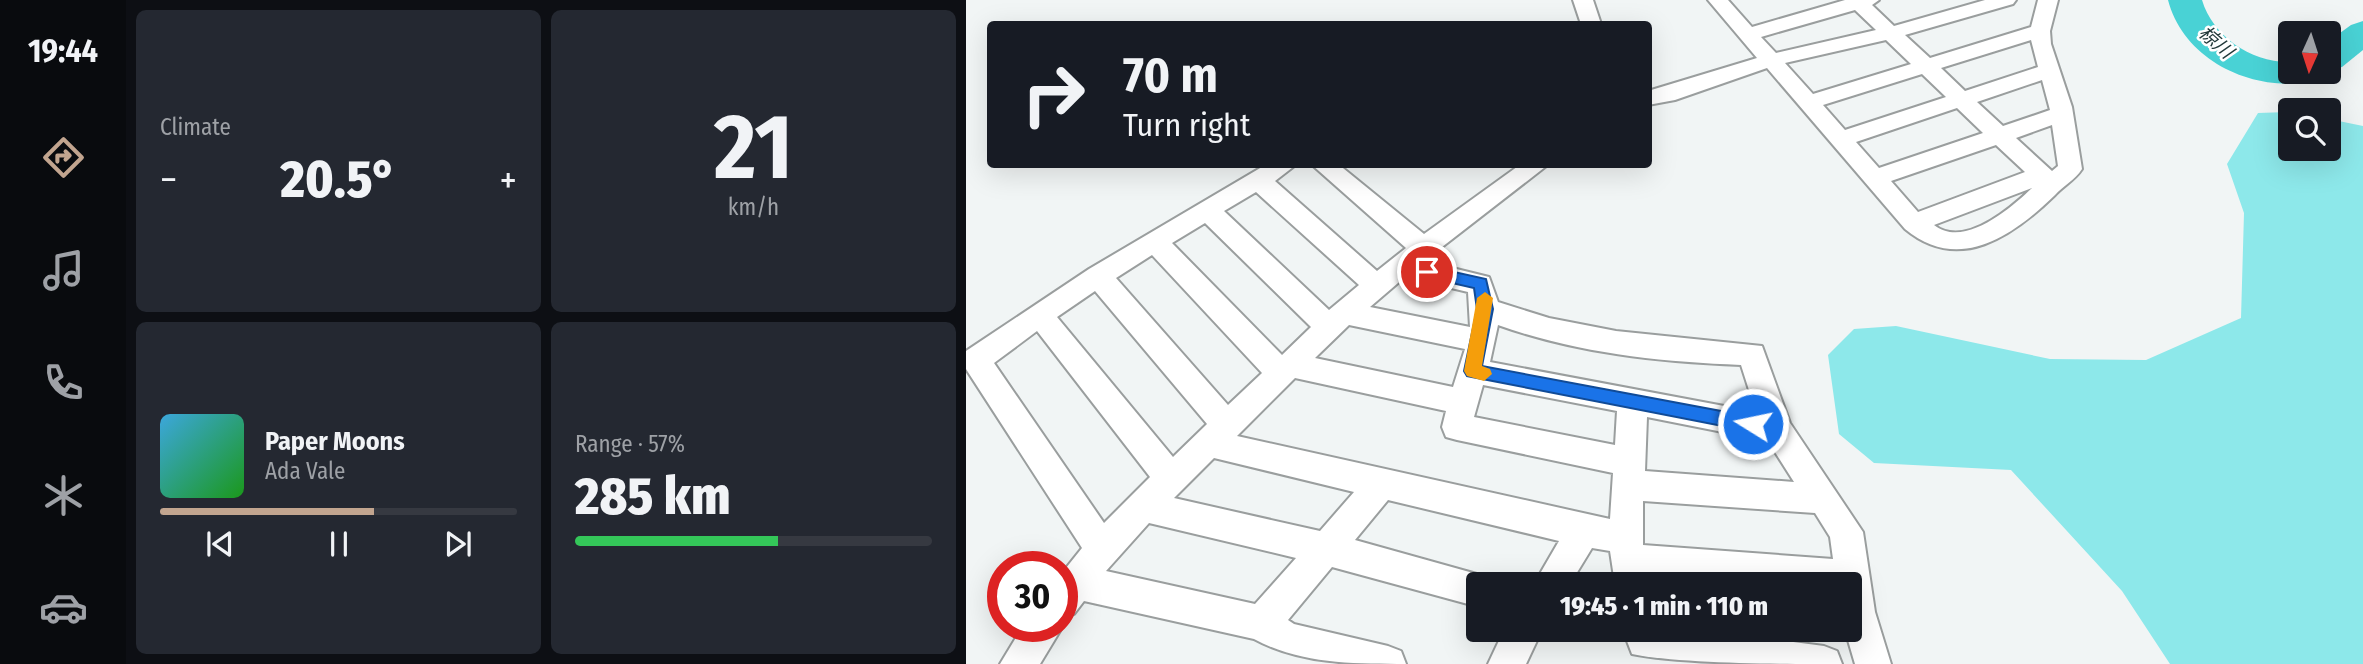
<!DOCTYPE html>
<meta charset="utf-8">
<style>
body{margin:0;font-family:"Fira Sans Condensed","Noto Sans JP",sans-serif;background:#242831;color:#f1f3f6;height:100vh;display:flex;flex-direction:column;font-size:26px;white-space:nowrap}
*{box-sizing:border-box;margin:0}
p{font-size:23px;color:#9ea1a6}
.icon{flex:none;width:38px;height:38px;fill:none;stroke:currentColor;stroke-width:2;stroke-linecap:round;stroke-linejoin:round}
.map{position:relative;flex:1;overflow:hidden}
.panel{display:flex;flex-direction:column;gap:10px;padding:10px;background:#0d0f14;width:840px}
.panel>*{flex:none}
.guide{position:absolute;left:21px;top:21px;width:665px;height:147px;border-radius:7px;box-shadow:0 7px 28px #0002;background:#171b24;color:#f1f3f6;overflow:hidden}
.needle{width:46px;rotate:183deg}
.fabs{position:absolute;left:1312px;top:21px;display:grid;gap:14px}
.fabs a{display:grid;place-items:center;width:63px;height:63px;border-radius:7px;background:#171b24;box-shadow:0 7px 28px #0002;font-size:35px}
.speed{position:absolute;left:21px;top:551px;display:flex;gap:14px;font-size:35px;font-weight:700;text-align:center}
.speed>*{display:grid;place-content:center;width:91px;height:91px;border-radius:50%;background:#171b24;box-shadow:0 7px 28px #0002;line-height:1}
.speed .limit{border:10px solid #d22;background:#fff;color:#111}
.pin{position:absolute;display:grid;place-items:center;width:60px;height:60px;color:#fff;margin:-30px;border:4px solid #fff;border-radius:50%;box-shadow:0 2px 7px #0007}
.me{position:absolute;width:77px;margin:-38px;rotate:280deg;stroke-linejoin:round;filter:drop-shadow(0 0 5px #0008)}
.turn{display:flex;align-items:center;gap:24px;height:147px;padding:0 21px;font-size:32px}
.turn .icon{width:91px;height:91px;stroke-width:2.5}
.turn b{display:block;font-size:49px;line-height:60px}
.big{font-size:52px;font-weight:800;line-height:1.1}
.panel .tile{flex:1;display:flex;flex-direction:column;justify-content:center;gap:10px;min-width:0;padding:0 24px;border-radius:10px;background:#242831}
.panel .dial{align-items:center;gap:0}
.dial b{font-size:91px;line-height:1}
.song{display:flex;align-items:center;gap:21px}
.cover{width:84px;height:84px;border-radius:10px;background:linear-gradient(135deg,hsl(200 70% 55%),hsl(120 70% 35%))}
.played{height:7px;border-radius:4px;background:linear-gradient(90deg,#c2a58f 60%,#363941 60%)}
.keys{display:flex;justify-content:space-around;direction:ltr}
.heat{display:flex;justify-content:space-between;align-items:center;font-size:38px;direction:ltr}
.charge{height:10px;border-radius:5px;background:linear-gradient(90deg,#34c759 57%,#363941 0)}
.panel .tiles{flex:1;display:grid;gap:10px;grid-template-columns:repeat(2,1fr)}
.trip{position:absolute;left:500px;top:572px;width:396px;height:70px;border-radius:7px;background:#171b24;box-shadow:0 7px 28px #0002;font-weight:800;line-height:70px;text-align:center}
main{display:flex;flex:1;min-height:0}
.tab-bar{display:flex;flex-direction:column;width:126px;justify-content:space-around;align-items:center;background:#090b0e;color:#9ea1a6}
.tab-bar .icon{width:49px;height:49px}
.tab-bar .active{color:#c2a58f}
.tab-bar b{font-size:32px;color:#f1f3f6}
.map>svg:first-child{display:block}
.green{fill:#8de8ea}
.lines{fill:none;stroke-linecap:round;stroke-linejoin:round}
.river{fill:#49d2d5;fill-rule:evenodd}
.minor-casing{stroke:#9a9e9e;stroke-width:4}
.minor{fill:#fff;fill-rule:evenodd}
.route{fill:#1a73e8;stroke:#114b97;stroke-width:2}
.slow{fill:#f59e0b}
.labels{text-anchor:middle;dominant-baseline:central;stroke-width:5;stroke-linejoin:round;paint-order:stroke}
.far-water-label{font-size:19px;font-style:italic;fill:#233a3b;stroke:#fff}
</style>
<main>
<nav class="tab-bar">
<b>19:44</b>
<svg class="icon active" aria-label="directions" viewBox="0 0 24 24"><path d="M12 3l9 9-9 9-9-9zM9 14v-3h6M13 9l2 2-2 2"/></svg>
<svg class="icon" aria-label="music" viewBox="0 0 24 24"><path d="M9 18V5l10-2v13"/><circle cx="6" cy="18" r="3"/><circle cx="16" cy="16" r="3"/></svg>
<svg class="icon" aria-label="phone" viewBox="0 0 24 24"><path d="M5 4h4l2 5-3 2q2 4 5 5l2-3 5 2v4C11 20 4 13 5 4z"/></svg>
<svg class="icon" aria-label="climate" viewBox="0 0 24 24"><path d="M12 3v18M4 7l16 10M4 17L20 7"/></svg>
<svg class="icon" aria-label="car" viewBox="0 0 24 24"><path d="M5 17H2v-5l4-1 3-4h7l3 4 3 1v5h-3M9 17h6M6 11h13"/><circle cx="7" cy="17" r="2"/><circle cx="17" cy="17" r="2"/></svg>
</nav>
<section class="panel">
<div class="tiles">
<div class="tile"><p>Climate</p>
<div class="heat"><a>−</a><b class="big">20.5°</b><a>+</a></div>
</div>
<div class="tile dial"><b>21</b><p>km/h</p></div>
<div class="tile">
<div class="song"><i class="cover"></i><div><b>Paper Moons</b><p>Ada Vale</p></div></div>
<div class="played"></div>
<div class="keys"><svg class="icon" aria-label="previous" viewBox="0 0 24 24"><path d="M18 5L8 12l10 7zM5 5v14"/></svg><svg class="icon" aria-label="pause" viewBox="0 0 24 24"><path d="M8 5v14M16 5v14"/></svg><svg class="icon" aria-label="next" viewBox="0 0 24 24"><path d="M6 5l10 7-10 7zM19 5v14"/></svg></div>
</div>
<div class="tile"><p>Range · 57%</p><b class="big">285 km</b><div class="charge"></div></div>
</div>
</section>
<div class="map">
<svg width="1397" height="664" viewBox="0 0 1397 664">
<rect width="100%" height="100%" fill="#f1f5f5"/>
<path class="green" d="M1325 112V149H1363V119L1397 126V664H1204L1156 591 1045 470 908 463 873 434 862 355 888 329 930 326 1084 359 1180 360 1275 318 1278 213 1261 164 1292 113Z"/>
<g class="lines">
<g class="river">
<path d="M1202 0H1236C1247 37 1286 63 1325 62V72H1357L1351 80C1291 95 1218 62 1202 0Z"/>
<path d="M1397 21V50L1376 67 1363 70V41L1385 25Z"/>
</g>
<g class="minor-casing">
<g id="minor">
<path d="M607 0H627L635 24H615Z"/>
<path d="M742 0H762L786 27 879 0H913L906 5 928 26 1019 0H1050L1047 4 939 35 964 58 1065 27 1072 0H1092L1084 31 1085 44 1106 107 1116 169C1109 180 1097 186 1089 195 1047 236 993 274 939 229L801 68 709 100 682 105V91L791 58ZM889 10 910 30 810 53 795 37ZM920 40 945 64 847 94 819 63ZM1065 40 1072 67 999 91 975 68ZM956 74 980 97 879 130 857 105ZM1076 80 1084 110 1037 126 1011 102ZM991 108 1017 133 913 168 890 142ZM1086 125 1092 166 1086 171 1050 138ZM1030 145 1059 172 952 212 925 181ZM1066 188C1045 208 998 249 968 225Z"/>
<path d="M301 164H331L309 181 411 271 440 248 345 164H372L458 234 555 164H583L458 261 523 277 532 302 583 318 650 331 796 346 824 423 897 532 909 612 925 664H889L879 630H884V584H748L683 579V584H649L644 551 626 548 604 584H568L593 541 422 500 389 540 525 578 528 584H513V607L366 567 322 620 328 624 422 646 435 651 440 664C387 664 334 664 288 639L118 601 108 614 96 619V573L116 548 0 369V351L123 269ZM290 192 393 285 363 310 258 211ZM239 223 345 327 316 355 206 243ZM186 255 296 373 262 405 150 278ZM439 277 502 292 504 327 404 307ZM129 291 241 424 207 457 91 317ZM383 325 499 349 487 387 349 358ZM532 325C610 353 693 362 775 365L790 412 524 362ZM71 331 184 477 138 523 28 363ZM329 378 480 411 476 427 480 437 491 440 647 473 644 519 271 436ZM517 385 651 411 649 445 508 417ZM681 417 802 441 828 482 679 471ZM248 458 388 492 354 531 208 498ZM677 501 849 513 864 537 867 559 677 545ZM183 523 330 558 289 604 140 571Z"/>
<path d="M96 624 97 626 74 664H34L57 626Z"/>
<path d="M538 630H576L560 664H522Z"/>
<path d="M665 630H735L858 646 871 651 876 664C822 664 714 664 666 654L661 641Z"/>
</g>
</g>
<use href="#minor" class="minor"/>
</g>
<path class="route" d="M461 266 520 279 527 309 516 366 787 417 795 424 793 430 787 432 501 376 498 371 511 309 508 288 455 276 453 272Z"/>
<path class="slow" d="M519 292 527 298 516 366 524 369 526 374 518 381 501 376 498 371 511 298Z"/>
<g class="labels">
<g class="far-water-label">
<text transform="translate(1250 42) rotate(41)">椋川</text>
</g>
</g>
</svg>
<div class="fabs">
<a><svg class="needle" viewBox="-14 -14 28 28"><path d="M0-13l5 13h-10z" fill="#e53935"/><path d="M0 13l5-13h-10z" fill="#9ea1a6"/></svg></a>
<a><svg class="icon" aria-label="search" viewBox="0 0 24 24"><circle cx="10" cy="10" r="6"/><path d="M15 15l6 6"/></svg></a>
</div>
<div class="speed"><div class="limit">30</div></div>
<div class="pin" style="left:461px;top:272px;background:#d93025"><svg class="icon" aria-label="arrive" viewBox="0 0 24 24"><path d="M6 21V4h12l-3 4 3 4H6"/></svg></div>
<svg class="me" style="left:787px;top:424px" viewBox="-20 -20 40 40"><circle r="17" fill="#1a73e8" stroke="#fff" stroke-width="3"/><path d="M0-11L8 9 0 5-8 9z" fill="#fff"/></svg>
<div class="trip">19:45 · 1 min · 110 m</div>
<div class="guide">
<div class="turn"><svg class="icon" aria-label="right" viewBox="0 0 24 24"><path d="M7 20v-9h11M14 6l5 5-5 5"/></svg><div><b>70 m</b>Turn right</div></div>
</div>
</div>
</main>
